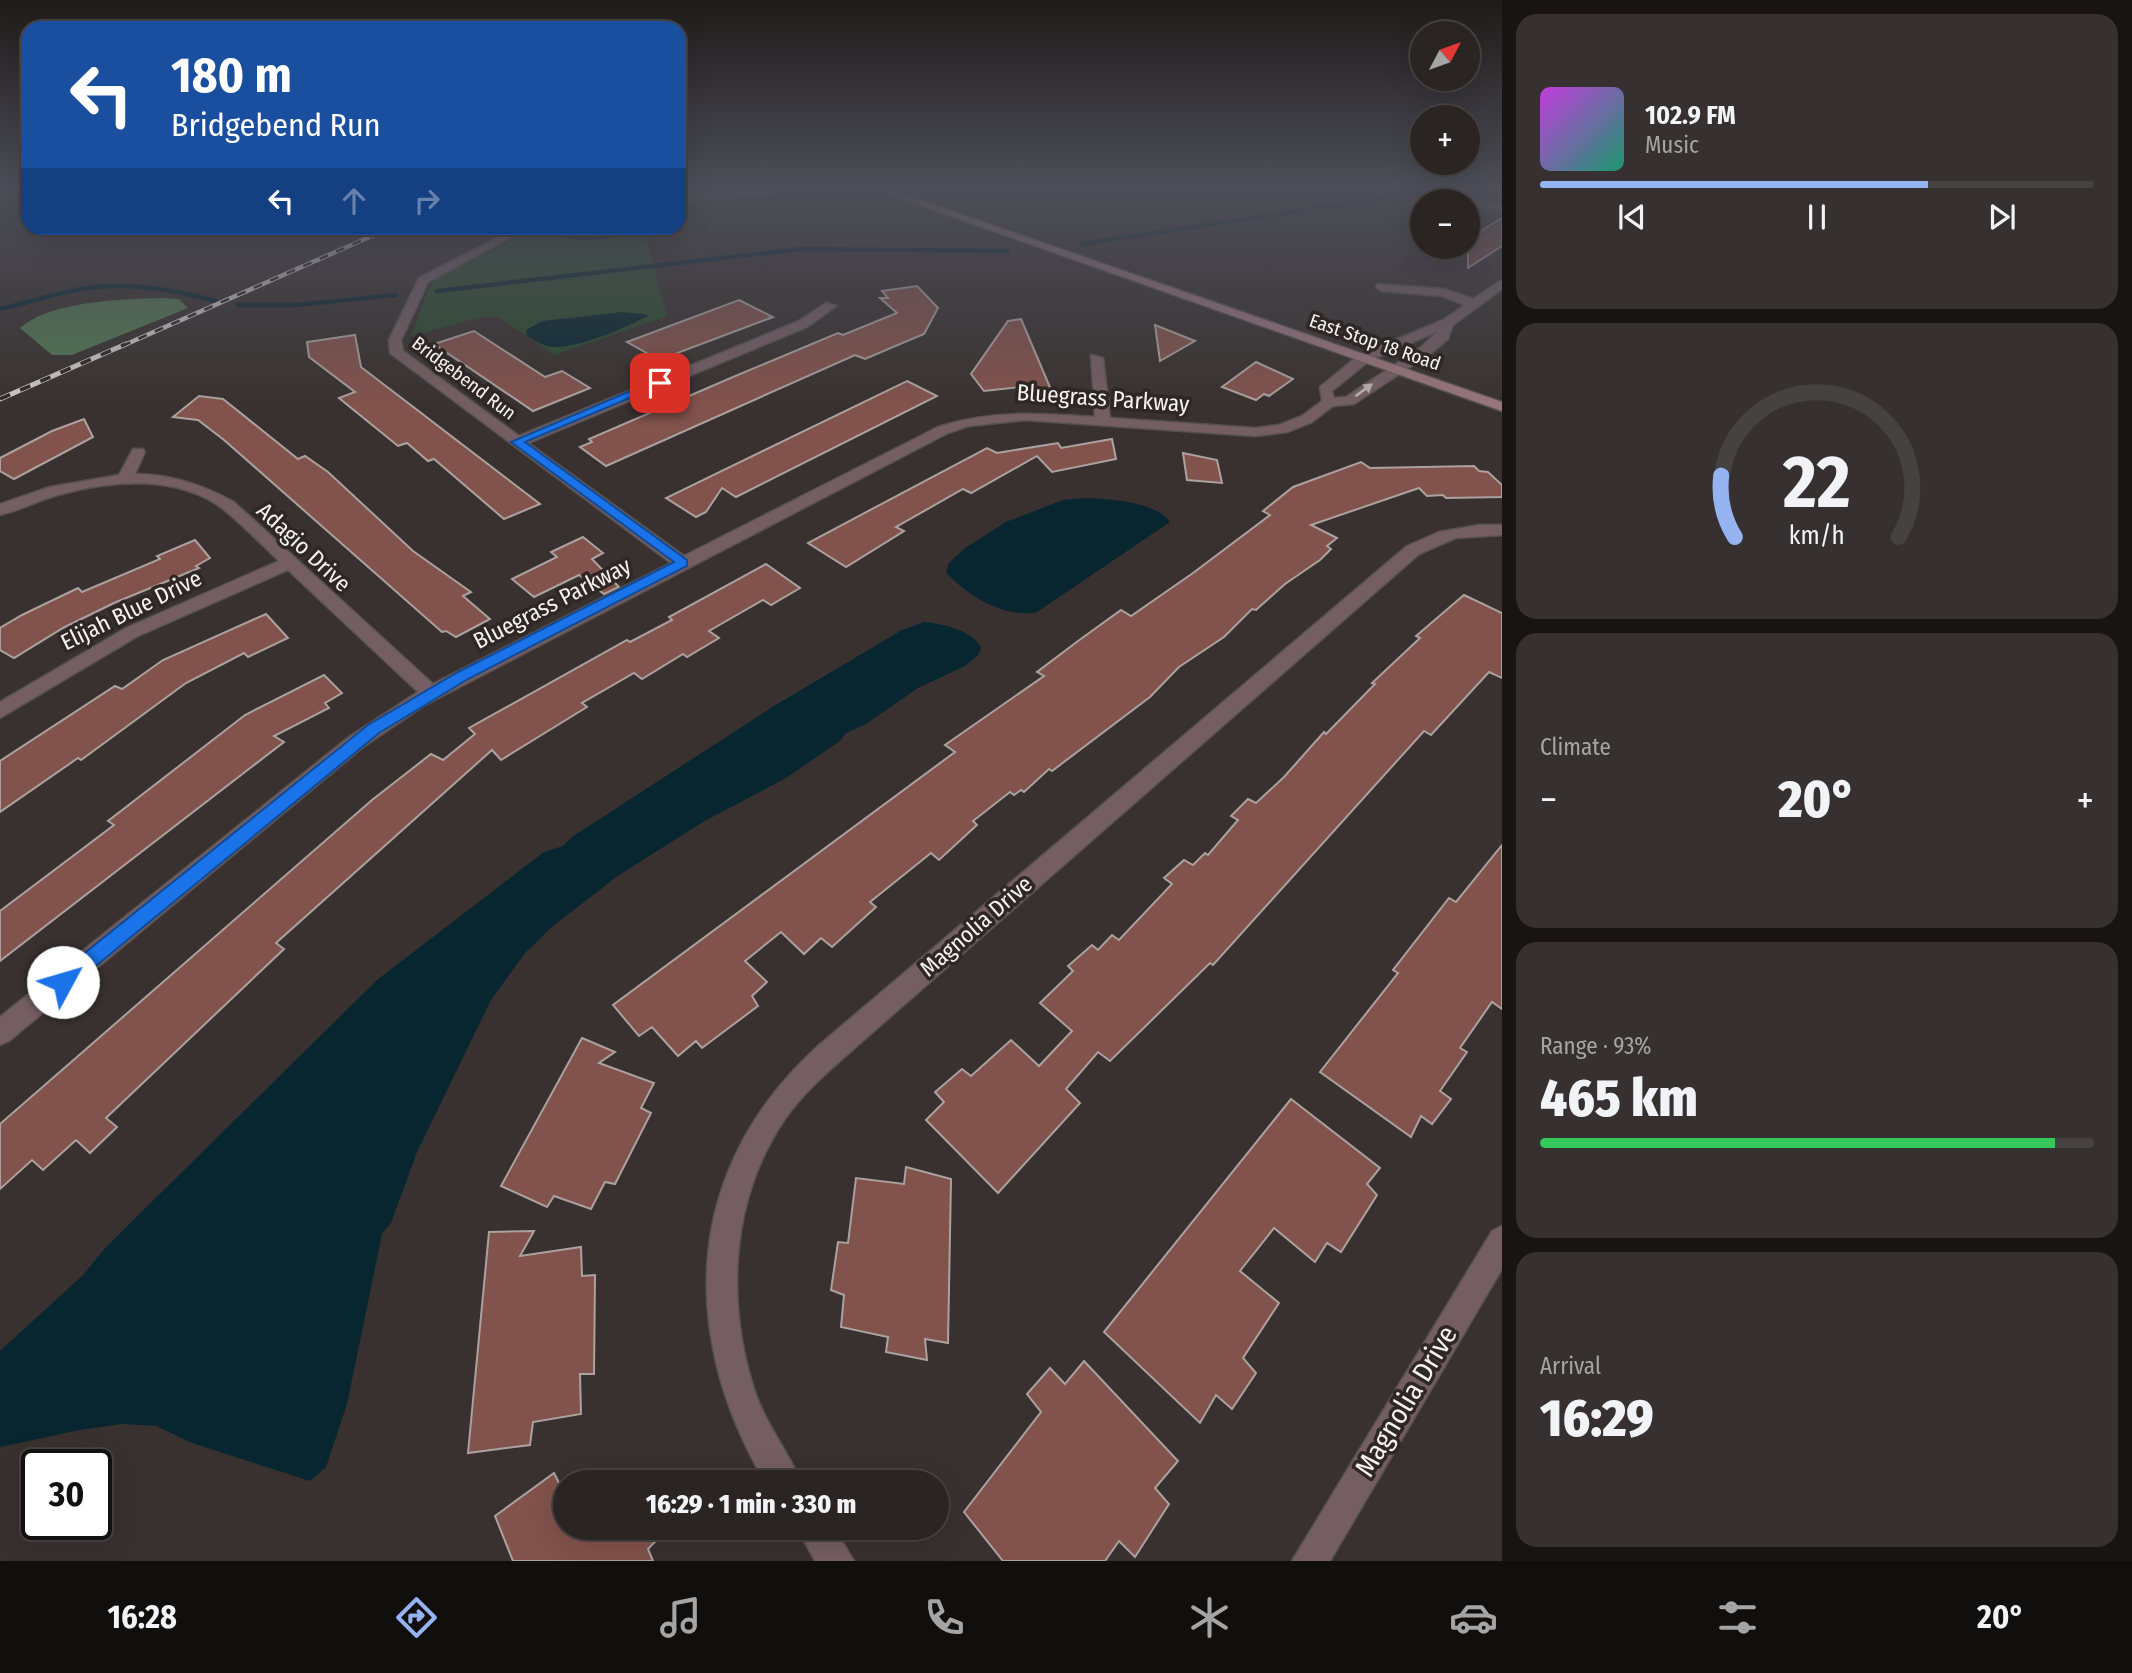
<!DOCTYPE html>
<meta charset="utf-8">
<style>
body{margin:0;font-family:"Fira Sans Condensed",sans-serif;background:#363130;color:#f1f3f6;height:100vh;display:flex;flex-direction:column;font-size:26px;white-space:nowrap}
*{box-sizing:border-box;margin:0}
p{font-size:23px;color:#a5a5a6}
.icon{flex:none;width:38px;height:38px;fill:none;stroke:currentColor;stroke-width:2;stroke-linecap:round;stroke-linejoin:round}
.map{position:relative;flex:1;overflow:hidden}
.drawer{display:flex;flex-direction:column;gap:14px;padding:14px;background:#171413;width:630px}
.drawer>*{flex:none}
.guide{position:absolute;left:21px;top:21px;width:665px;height:214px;border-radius:21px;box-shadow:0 7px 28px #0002,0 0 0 2px #464241;background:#1a4fa0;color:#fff;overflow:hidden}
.needle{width:46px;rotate:49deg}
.buttons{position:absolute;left:1410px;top:21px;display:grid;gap:14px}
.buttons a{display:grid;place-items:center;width:70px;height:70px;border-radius:50%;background:#2a2523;box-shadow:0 7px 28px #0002,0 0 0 2px #464241;font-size:35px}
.speed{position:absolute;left:21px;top:1449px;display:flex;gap:14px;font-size:35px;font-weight:700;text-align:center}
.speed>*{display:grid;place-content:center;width:91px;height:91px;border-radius:50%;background:#2a2523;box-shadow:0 7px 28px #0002,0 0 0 2px #464241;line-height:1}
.speed .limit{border:4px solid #111;border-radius:10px;background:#fff;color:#111}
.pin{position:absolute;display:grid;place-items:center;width:60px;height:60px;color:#fff;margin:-30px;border-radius:14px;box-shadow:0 4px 10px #0006}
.me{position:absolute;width:77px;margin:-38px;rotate:51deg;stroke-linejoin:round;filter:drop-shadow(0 0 5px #0008)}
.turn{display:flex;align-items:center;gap:24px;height:147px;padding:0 35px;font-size:32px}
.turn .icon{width:91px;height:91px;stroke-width:2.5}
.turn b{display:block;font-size:49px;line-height:60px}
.lanes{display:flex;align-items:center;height:66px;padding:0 35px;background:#0003;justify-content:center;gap:35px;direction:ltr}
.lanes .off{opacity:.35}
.big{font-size:52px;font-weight:800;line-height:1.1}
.drawer .card{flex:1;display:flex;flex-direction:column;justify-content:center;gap:10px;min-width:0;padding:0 24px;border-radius:21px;background:#363130}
.drawer .dial{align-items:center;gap:0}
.dial svg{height:182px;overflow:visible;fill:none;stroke:#464241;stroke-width:7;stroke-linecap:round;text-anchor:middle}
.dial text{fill:#f1f3f6;stroke:none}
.song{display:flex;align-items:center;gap:21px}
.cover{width:84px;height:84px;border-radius:10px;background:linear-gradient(135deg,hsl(290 70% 55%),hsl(160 70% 35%))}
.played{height:7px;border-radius:4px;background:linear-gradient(90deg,#95b2f1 70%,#464241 70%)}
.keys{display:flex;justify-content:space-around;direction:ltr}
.heat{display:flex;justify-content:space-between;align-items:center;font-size:38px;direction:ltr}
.charge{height:10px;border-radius:5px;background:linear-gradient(90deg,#34c759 93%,#464241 0)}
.trip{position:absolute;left:553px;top:1470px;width:396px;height:70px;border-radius:35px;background:#2a2523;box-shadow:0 7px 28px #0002,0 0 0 2px #464241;font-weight:800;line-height:70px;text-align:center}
.dock{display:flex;height:112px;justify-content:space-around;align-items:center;background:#110f0e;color:#a5a5a6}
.dock .icon{width:49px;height:49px}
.dock .on{color:#95b2f1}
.dock b{font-size:32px;color:#f1f3f6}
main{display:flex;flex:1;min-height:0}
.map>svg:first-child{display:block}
.green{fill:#2d4a2f}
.forest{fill:#527553}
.water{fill:#082630}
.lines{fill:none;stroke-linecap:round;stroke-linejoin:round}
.stream{stroke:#082630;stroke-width:4.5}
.building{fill:#82524c;stroke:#aba2a0;stroke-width:2}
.street-casing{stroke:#56504e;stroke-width:3}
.secondary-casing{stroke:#56504e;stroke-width:3}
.street{fill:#745e63;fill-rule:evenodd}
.secondary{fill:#98757d;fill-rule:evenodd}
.rail-far1-casing{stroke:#cfcac8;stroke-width:4.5}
.rail-casing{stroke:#cfcac8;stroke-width:5}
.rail-far1{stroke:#2e2725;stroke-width:2.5;stroke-dasharray:9;stroke-linecap:butt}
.rail{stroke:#2e2725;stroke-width:3.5;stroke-dasharray:11;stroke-linecap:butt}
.oneway{fill:#bcafb1}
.route{fill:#1a73e8;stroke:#114b97;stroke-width:2}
.labels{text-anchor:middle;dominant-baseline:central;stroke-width:7;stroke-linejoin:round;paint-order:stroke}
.far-street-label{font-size:19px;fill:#f6f2f0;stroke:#2e2725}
.street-label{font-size:23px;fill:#f6f2f0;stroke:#2e2725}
.near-street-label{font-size:28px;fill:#f6f2f0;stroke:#2e2725}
</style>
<main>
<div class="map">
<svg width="1502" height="1561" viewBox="0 0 1502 1561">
<rect width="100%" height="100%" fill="#38312f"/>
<path class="green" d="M538 228H643L667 316 554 355 499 317H482L411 336 428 290 439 276Z"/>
<path class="forest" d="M162 298 179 299 188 308 72 355H52L20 328C50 301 123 299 162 298Z"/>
<g class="water">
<path d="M559 228H642C634 241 566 243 553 235Z"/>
<path d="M622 312 649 315C627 328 578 348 553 347 544 346 535 341 527 336L526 330 542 321Z"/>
<path d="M1084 498C1106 499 1156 501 1170 522L1037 612C1005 619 966 595 946 572L949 563 965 548 1006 522 1063 500Z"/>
<path d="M924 622C942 624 973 630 981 648L978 655 965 666 918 688 866 724 846 733 840 741 786 778 703 822 619 875 553 926 525 953 491 1000 417 1152 391 1223 382 1234 347 1404 326 1467 310 1481 192 1443 156 1426 122 1424 80 1430 0 1447V1351L83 1275 106 1247 377 980 544 852 563 846 572 837 774 706 902 630Z"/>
</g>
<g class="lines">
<g class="stream">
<path d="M1081 244 1420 193"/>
<path d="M437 291 800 249 1008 251"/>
<path d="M238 305H296L395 295"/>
<path d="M0 309C32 302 64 290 96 287 137 283 177 291 216 301"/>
</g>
</g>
<g class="building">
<path d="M1502 218V246L1468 268V229L1479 232Z"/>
<path d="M917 286 938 308 924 334 865 359 855 355 606 466 580 447 592 442 589 439 733 377 838 333 843 335 897 313 880 298H888L882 291Z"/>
<path d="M739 300 773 317 659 360 627 342Z"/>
<path d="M1021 319 1052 392H1023L1021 387 984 391 971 374 1008 321Z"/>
<path d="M1155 325 1195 341 1160 361Z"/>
<path d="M474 331 545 377 562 371 590 388 533 411 434 344Z"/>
<path d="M355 335 361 367 540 504 504 519 434 459 428 461 407 443 398 446 339 398 355 392 309 357 307 342Z"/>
<path d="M1256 362 1293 379 1269 396 1264 394 1256 400 1222 387Z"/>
<path d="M907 381 937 396 736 497 722 488 706 512 696 517 666 498Z"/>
<path d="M199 396 223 399 298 459 305 456 328 472 413 551 471 592 463 596 490 619 456 637 446 631 442 632 224 440 198 420 173 417Z"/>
<path d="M84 419 93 437 14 479 0 471V458L52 431Z"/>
<path d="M1112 439 1116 459 1052 472 1037 456 971 493 963 489 896 527 904 531 846 567 808 543 987 448 997 453 1058 443 1061 448Z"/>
<path d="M1183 453 1217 460 1222 483 1187 480Z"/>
<path d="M1361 462 1370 468 1474 466 1479 471 1488 472 1502 485V497L1446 498 1443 495 1427 496 1419 488 1311 525 1337 538 1327 546 1331 549 1320 560 1285 584 1256 610 1252 609 1224 637 1179 667 1150 697 1052 771 1049 769 1024 792 1021 790 1014 795 1010 792 973 821 977 825 939 860 931 853 870 902 876 907 832 947 821 938 804 954 781 932 745 961 767 982 752 996 758 1006 702 1048 696 1041 678 1056 652 1027 639 1036 613 1005 955 752 945 745 1044 676 1037 672 1078 641 1121 610 1131 616 1193 573 1270 515 1263 511 1293 487Z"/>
<path d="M583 537 603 553 592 559 619 587 604 594 579 575 534 597 512 579 557 557 551 552Z"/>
<path d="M195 540 210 558 196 566 199 568 114 603 63 628 14 658 0 650V628L22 615 78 588 82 592 160 559 157 556Z"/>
<path d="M766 564 800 588 771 605 763 600 709 631 719 638 687 657 683 654 642 679 634 673 582 703 587 707 501 760 492 750 276 943 284 949 106 1118 117 1127 90 1153 76 1140 43 1170 32 1160 0 1189V1124L372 800 431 754 443 760 475 734 469 728 627 640 630 642 672 620 669 617Z"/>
<path d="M1464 595 1502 613V678L1489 672 1431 735 1424 731 1213 965 1210 963 1110 1061 1098 1052 1066 1089 1080 1103 998 1193 926 1120 944 1102 935 1092 962 1069 971 1076 1011 1040 1039 1066 1072 1031 1040 1003 1073 971 1068 966 1092 945 1098 950 1112 935 1119 940 1172 884 1164 878 1184 860 1193 865 1205 853 1208 855 1238 820 1231 816 1248 799 1256 803 1284 777 1324 732 1326 734 1375 684 1372 683 1420 638 1416 636Z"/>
<path d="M266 614 288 638 248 657 244 653 186 683 81 760 78 758 0 812V761L115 686 122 689 163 660Z"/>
<path d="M324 675 342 693 325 703 329 708 274 736 284 742 0 961V911L114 825 108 821 245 715Z"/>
<path d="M1502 845V1009L1492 1002 1460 1048 1467 1052 1440 1091 1451 1099 1432 1124 1421 1116 1411 1137 1320 1072 1398 973 1393 970 1449 898 1456 902Z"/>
<path d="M582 1038 615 1052 599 1063 654 1083 641 1108 651 1113 615 1184 605 1182 591 1209 554 1196 547 1207 501 1186Z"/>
<path d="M1291 1099 1380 1168 1367 1184 1377 1195 1341 1252 1327 1243 1315 1262 1274 1228 1240 1271 1279 1303 1243 1358 1256 1373 1232 1409 1216 1395 1200 1423 1104 1332Z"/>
<path d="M906 1167 951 1179 948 1343 925 1339 927 1360 886 1352 888 1337 841 1327 844 1295 831 1290 838 1242 848 1243 856 1178 904 1184Z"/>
<path d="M534 1231 520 1256 581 1247 582 1276 595 1275 594 1374H580L581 1414 533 1422 530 1445 468 1453 489 1232Z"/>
<path d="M1084 1361 1178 1461 1155 1488 1169 1504 1135 1557 1119 1541 1105 1561H1003L964 1512 1041 1412 1027 1394 1050 1368 1065 1384Z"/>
<path d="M554 1473 565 1495V1528H668L648 1549 653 1561H513L495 1516Z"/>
</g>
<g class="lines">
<g class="street-casing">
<g id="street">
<path d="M757 189H799L794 192 679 201V195Z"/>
<path d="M1422 189H1438L1502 206V212Z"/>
<path d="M516 228H528L428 282 401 340 403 351 519 436 799 321 826 303 836 306 807 327 528 443 684 556 938 427C990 410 1041 413 1095 417L1091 355 1103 358 1110 418 1255 428 1279 425 1302 416 1322 401 1320 387 1359 355 1443 320 1465 305 1442 296 1382 291 1376 287 1378 284 1444 289 1473 299 1502 280V289L1453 325 1448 339 1430 354 1354 404 1333 406 1312 422 1287 432 1255 436 1025 420 969 426 948 433 425 705 363 747 9 1041 0 1045V1017L349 737 418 692 288 570 138 636 0 718V702L126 628 279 561C261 544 243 525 223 509 179 475 113 480 62 494 41 499 21 510 0 515V504L50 487 119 475 133 449H143L145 452 135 474C171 474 203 485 234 502L433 684 671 563 390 353 389 340 419 278ZM1438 331 1420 348 1346 397 1334 398 1332 391 1369 361Z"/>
<path d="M1479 525H1502V535L1456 538 1419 554 849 1053C825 1074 801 1095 783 1122 730 1202 726 1303 755 1392 766 1425 788 1451 801 1482H765C677 1332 684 1167 818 1046L1407 546 1439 532Z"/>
<path d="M1502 1226V1269L1330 1561H1292L1492 1231Z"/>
<path d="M797 1528H834L854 1561H815Z"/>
</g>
</g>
<g class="secondary-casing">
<path id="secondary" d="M874 189H888L1502 402V411Z"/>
</g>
<use href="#street" class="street"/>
<use href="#secondary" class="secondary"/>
<g class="rail-far1-casing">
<path id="rail-far1" d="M122 346 390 228"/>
</g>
<g class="rail-casing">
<path id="rail" d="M0 399 126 344"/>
</g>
<use href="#rail-far1" class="rail-far1"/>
<use href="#rail" class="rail"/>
</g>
<defs><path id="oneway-solid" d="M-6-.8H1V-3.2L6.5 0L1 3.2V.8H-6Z" transform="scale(1.75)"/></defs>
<use class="oneway" href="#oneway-solid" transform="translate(1364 390) rotate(-36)"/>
<linearGradient id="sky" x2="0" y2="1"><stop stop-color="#1f1b1a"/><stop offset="0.46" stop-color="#4d4e58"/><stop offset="1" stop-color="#4d4e58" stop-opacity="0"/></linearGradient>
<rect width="1502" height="407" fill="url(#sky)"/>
<path class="route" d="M656 380 665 383 525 442 687 560V566L468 679 379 733 69 988H56L53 982 56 976 368 725 458 672 674 562 511 442Z"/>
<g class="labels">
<g class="far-street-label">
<text transform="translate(1375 342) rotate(19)">East Stop 18 Road</text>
<text transform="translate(464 378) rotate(37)">Bridgebend Run</text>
</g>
<g class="street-label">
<text transform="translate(1103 398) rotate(4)">Bluegrass Parkway</text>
<text transform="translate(304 547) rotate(43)">Adagio Drive</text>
<text transform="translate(552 603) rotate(-27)">Bluegrass Parkway</text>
<text transform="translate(131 610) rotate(-26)">Elijah Blue Drive</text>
<text transform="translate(976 926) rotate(-41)">Magnolia Drive</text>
</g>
<g class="near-street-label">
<text transform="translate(1406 1401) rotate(-59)">Magnolia Drive</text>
</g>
</g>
</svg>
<div class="buttons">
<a><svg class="needle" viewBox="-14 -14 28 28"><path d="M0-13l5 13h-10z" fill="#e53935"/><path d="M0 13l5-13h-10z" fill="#a5a5a6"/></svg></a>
<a>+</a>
<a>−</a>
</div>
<div class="speed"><div class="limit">30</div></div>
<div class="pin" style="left:660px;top:383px;background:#d93025"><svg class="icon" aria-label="arrive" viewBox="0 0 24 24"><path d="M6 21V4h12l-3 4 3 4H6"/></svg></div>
<svg class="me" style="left:63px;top:982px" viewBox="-20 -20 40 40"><circle r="19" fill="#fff"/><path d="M0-13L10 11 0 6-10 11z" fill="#1a73e8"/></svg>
<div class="trip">16:29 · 1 min · 330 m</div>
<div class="guide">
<div class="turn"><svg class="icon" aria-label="left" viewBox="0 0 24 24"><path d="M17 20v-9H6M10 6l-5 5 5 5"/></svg><div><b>180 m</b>Bridgebend Run</div></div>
<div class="lanes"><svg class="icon" aria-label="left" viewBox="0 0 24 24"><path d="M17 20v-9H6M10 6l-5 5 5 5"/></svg><svg class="icon off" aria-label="ahead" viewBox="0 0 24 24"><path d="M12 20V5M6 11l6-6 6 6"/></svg><svg class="icon off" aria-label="right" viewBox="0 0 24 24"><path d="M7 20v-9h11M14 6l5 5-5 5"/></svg></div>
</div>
</div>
<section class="drawer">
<div class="card">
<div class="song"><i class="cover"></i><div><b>102.9 FM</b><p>Music</p></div></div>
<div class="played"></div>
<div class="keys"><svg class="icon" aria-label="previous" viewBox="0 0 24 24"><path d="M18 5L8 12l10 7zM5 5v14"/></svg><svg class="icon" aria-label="pause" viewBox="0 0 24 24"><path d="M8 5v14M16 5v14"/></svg><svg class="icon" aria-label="next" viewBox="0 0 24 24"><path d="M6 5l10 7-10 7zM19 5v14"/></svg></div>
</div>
<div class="card dial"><svg viewBox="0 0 100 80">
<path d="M14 69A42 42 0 1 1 86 69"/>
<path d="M14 69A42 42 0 0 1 8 42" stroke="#95b2f1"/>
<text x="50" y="56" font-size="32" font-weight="700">22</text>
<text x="50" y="72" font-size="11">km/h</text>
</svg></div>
<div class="card"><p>Climate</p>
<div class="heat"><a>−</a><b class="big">20°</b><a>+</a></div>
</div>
<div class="card"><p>Range · 93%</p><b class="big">465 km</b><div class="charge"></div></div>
<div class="card"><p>Arrival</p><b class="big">16:29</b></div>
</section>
</main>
<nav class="dock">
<b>16:28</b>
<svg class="icon on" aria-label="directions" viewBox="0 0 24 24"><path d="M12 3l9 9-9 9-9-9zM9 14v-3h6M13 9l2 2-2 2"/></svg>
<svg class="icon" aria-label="music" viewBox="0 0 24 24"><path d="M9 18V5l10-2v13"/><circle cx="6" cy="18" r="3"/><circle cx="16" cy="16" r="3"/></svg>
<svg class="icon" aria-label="phone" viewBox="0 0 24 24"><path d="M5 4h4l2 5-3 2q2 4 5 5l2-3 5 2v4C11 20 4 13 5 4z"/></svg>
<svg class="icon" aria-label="climate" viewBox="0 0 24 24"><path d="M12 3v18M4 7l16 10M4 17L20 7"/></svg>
<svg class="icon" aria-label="car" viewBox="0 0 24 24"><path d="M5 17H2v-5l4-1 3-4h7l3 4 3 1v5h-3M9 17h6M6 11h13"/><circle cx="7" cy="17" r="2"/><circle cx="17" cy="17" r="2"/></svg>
<svg class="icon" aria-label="filters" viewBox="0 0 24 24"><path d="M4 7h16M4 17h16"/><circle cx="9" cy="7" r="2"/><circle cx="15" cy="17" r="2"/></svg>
<b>20°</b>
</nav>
